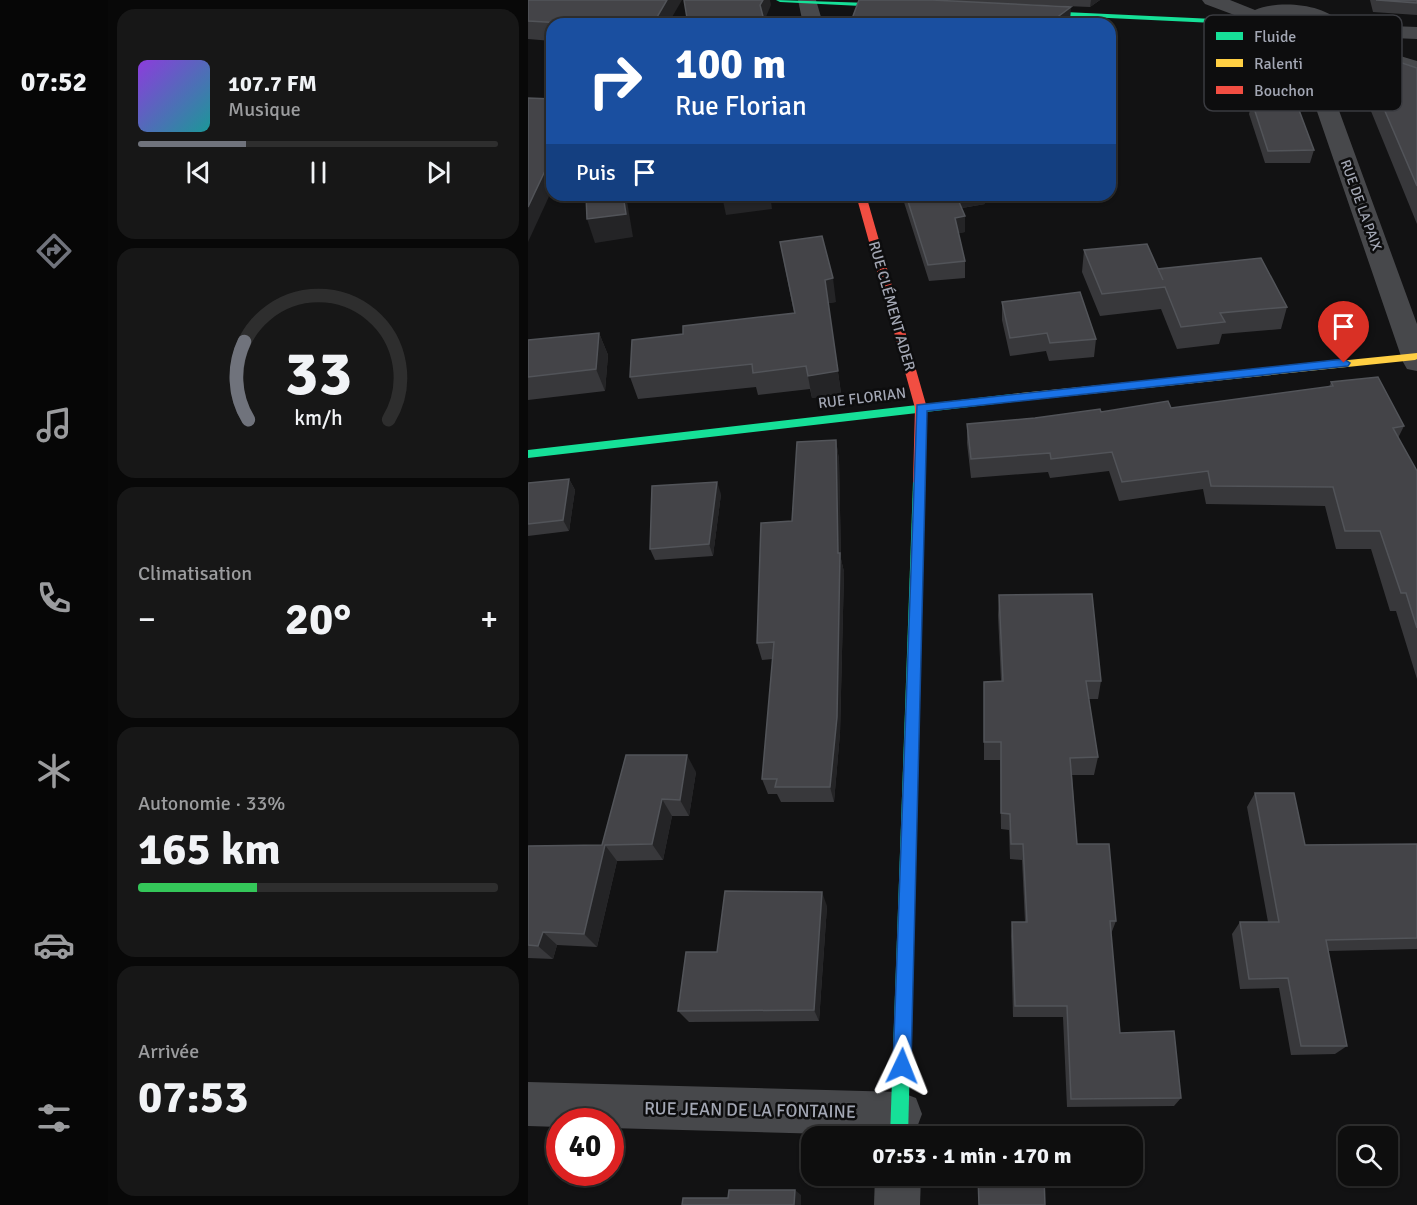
<!DOCTYPE html>
<html lang="fr">
<meta charset="utf-8">
<style>
body{margin:0;font-family:Signika,sans-serif;background:#171717;color:#f1f3f6;height:100vh;display:flex;flex-direction:column;font-size:22px;white-space:nowrap}
*{box-sizing:border-box;margin:0}
p{font-size:20px;color:#9b9c9e}
.icon{flex:none;width:33px;height:33px;fill:none;stroke:currentColor;stroke-width:2;stroke-linecap:round;stroke-linejoin:round}
.map{position:relative;flex:1;overflow:hidden}
.side{display:flex;flex-direction:column;gap:9px;padding:9px;background:#080808;width:420px}
.side>*{flex:none}
.guide{position:absolute;left:18px;top:18px;width:570px;height:183px;border-radius:18px;box-shadow:0 2px 4px #0004,0 0 0 2px #2e2e2e;background:#1a4fa0;color:#fff;overflow:hidden}
.buttons{position:absolute;left:810px;top:1126px;display:grid;gap:12px}
.buttons a{display:grid;place-items:center;width:60px;height:60px;border-radius:12px;background:#0e0e0e;box-shadow:0 2px 4px #0004,0 0 0 2px #2e2e2e;font-size:30px}
.speed{position:absolute;left:18px;top:1108px;display:flex;gap:12px;font-size:30px;font-weight:700;text-align:center}
.speed>*{display:grid;place-content:center;width:78px;height:78px;border-radius:50%;background:#0e0e0e;box-shadow:0 2px 4px #0004,0 0 0 2px #2e2e2e;line-height:1}
.speed .limit{border:9px solid #d22;background:#fff;color:#111}
.pin{position:absolute;display:grid;place-items:center;width:51px;height:51px;color:#fff;margin:-62px -26px;border-radius:50% 50% 50% 0;rotate:-45deg;box-shadow:0 0 6px #0007}
.pin .icon{rotate:45deg}
.me{position:absolute;width:66px;margin:-33px;rotate:2deg;stroke-linejoin:round;filter:drop-shadow(0 0 4px #0008)}
.turn{display:flex;align-items:center;gap:21px;height:126px;padding:0 30px;font-size:27px}
.turn .icon{width:78px;height:78px;stroke-width:2.5}
.turn b{display:block;font-size:42px;line-height:51px}
.then{display:flex;align-items:center;height:57px;padding:0 30px;background:#0003;gap:12px;font-size:22px}
.big{font-size:45px;font-weight:800;line-height:1.1}
.side .card{flex:1;display:flex;flex-direction:column;justify-content:center;gap:9px;min-width:0;padding:0 21px;border-radius:18px;background:#171717}
.side .dial{align-items:center;gap:0}
.dial svg{height:156px;overflow:visible;fill:none;stroke:#2e2e2e;stroke-width:7;stroke-linecap:round;text-anchor:middle}
.dial text{fill:#f1f3f6;stroke:none}
.song{display:flex;align-items:center;gap:18px}
.cover{width:72px;height:72px;border-radius:9px;background:linear-gradient(135deg,hsl(270 70% 55%),hsl(180 70% 35%))}
.played{height:6px;border-radius:3px;background:linear-gradient(90deg,#70737c 30%,#2e2e2e 30%)}
.keys{display:flex;justify-content:space-around;direction:ltr}
.heat{display:flex;justify-content:space-between;align-items:center;font-size:33px;direction:ltr}
.charge{height:9px;border-radius:4px;background:linear-gradient(90deg,#34c759 33%,#2e2e2e 0)}
.trip{position:absolute;left:273px;top:1126px;width:342px;height:60px;border-radius:18px;background:#0e0e0e;box-shadow:0 2px 4px #0004,0 0 0 2px #2e2e2e;font-weight:800;line-height:60px;text-align:center}
main{display:flex;flex:1;min-height:0}
.tab-bar{display:flex;flex-direction:column;width:108px;justify-content:space-around;align-items:center;background:#060606;color:#9b9c9e}
.tab-bar .icon{width:42px;height:42px}
.tab-bar .active{color:#70737c}
.tab-bar b{font-size:27px;color:#f1f3f6}
.map>svg:first-child{display:block}
.lines{fill:none;stroke-linecap:round;stroke-linejoin:round}
.street{fill:#47484b;fill-rule:evenodd}
.fast{fill:#16e098;fill-rule:evenodd}
.slow{fill:#ffcf43;fill-rule:evenodd}
.jam{fill:#f24e42;fill-rule:evenodd}
.wall{fill:#38383b}
.shaded-wall{fill:#242426}
.building{fill:#444448;stroke:#525459;stroke-width:1.5}
.route{fill:#1a73e8;stroke:#114b97;stroke-width:1.5}
.labels{text-anchor:middle;dominant-baseline:central;stroke-width:5;stroke-linejoin:round;paint-order:stroke}
.far-street-label{font-size:14px;fill:#a3a7b4;stroke:#0d0d0e}
.street-label{font-size:15px;fill:#a3a7b4;stroke:#0d0d0e}
.near-street-label{font-size:18px;fill:#a3a7b4;stroke:#0d0d0e}
.key{fill:#0d0d0e;stroke:#3a3b40;stroke-width:1.5}
.key-label{font-size:16px;fill:#a3a7b4}
</style>
<main>
<nav class="tab-bar">
<b>07:52</b>
<svg class="icon active" aria-label="directions" viewBox="0 0 24 24"><path d="M12 3l9 9-9 9-9-9zM9 14v-3h6M13 9l2 2-2 2"/></svg>
<svg class="icon" aria-label="music" viewBox="0 0 24 24"><path d="M9 18V5l10-2v13"/><circle cx="6" cy="18" r="3"/><circle cx="16" cy="16" r="3"/></svg>
<svg class="icon" aria-label="phone" viewBox="0 0 24 24"><path d="M5 4h4l2 5-3 2q2 4 5 5l2-3 5 2v4C11 20 4 13 5 4z"/></svg>
<svg class="icon" aria-label="climate" viewBox="0 0 24 24"><path d="M12 3v18M4 7l16 10M4 17L20 7"/></svg>
<svg class="icon" aria-label="car" viewBox="0 0 24 24"><path d="M5 17H2v-5l4-1 3-4h7l3 4 3 1v5h-3M9 17h6M6 11h13"/><circle cx="7" cy="17" r="2"/><circle cx="17" cy="17" r="2"/></svg>
<svg class="icon" aria-label="filters" viewBox="0 0 24 24"><path d="M4 7h16M4 17h16"/><circle cx="9" cy="7" r="2"/><circle cx="15" cy="17" r="2"/></svg>
</nav>
<section class="side">
<div class="card">
<div class="song"><i class="cover"></i><div><b>107.7 FM</b><p>Musique</p></div></div>
<div class="played"></div>
<div class="keys"><svg class="icon" aria-label="previous" viewBox="0 0 24 24"><path d="M18 5L8 12l10 7zM5 5v14"/></svg><svg class="icon" aria-label="pause" viewBox="0 0 24 24"><path d="M8 5v14M16 5v14"/></svg><svg class="icon" aria-label="next" viewBox="0 0 24 24"><path d="M6 5l10 7-10 7zM19 5v14"/></svg></div>
</div>
<div class="card dial"><svg viewBox="0 0 100 80">
<path d="M14 69A42 42 0 1 1 86 69"/>
<path d="M14 69A42 42 0 0 1 12 29" stroke="#70737c"/>
<text x="50" y="56" font-size="32" font-weight="700">33</text>
<text x="50" y="72" font-size="11">km/h</text>
</svg></div>
<div class="card"><p>Climatisation</p>
<div class="heat"><a>−</a><b class="big">20°</b><a>+</a></div>
</div>
<div class="card"><p>Autonomie · 33%</p><b class="big">165 km</b><div class="charge"></div></div>
<div class="card"><p>Arrivée</p><b class="big">07:53</b></div>
</section>
<div class="map">
<svg width="889" height="1205" viewBox="0 0 889 1205">
<rect width="100%" height="100%" fill="#121213"/>
<g class="lines">
<g class="street">
<path d="M270 0H288L295 24H275Z"/>
<path d="M674 0H702L727 10C749 0 798 3 813 24L889 27V39L816 36 815 39 889 61V74L803 49 790 53 889 324V371L879 369 875 362 770 56C750 55 727 47 715 30L717 19 677 4ZM768 15 792 24 796 35C777 50 752 43 735 28V24L742 17Z"/>
<path d="M0 1082 372 1092 388 1098 394 1114 388 1130 372 1136 82 1128V1122H32V1127L0 1126Z"/>
<path d="M347 1176H393L392 1205H346Z"/>
</g>
<g class="fast">
<path d="M248 0 374 4 378 6 374 8 252 2Z"/>
<path d="M494 10 686 19 729 30 725 32 686 23 497 14H494Z"/>
<path d="M484 394 490 398 484 402 0 458V450Z"/>
<path d="M391 477 397 482 380 1137H362L385 482Z"/>
</g>
<path class="slow" d="M889 353V359L887 360 484 402 478 398 484 394Z"/>
<path class="jam" d="M328 195H338L399 408 397 482 391 487 385 482 387 408Z"/>
</g>
<g class="wall">
<path d="M0 0 140 24H24V41L0 39Z"/>
<path d="M331 0H572L562 7 461 3 542 22 540 24H322Z"/>
<path d="M842 0H889V15L845 12Z"/>
<path d="M830 48 889 68V224L825 67Z"/>
<path d="M724 102 786 150 782 163H737L721 114Z"/>
<path d="M374 195H457V204L434 208 437 232 430 233 437 261V278L401 281 375 199Z"/>
<path d="M252 242 308 302 300 303 313 393 284 398 282 389 230 395 228 387 110 399 102 377 155 334 266 313Z"/>
<path d="M556 250 630 270 759 307 753 329 694 334 691 344 649 349 633 309 572 316 554 272Z"/>
<path d="M474 302 568 339 566 357 521 361 518 351 482 356 474 320Z"/>
<path d="M71 333 80 355 77 391 0 400V340Z"/>
<path d="M803 382 876 426 870 438 889 471V679L868 611H862L843 549H808L797 506 678 504 675 489 591 501 581 471 522 478 520 472 443 478 439 443V424L573 412 643 408 801 387Z"/>
<path d="M308 440 311 460 313 559 316 572 312 733 306 802H253L249 794H240L234 779 245 659 234 660 229 643 264 521Z"/>
<path d="M41 479 47 490 41 531 0 536V483Z"/>
<path d="M193 494 185 556 127 560 122 549Z"/>
<path d="M471 595 573 681 570 699H561L570 757 566 775H544L549 844 588 921 583 934 592 1033 653 1098 646 1106 539 1107 535 1017H485L483 936 484 922H497L494 860 482 859 481 830 473 829 472 760H456V682L473 681 470 615Z"/>
<path d="M168 772 161 816H144L135 860 89 861 69 947 29 945 25 959 0 958V846L74 845Z"/>
<path d="M727 793 777 845 889 844V949L800 951 819 1046 807 1054 763 1055 751 988 712 989 704 934 712 922H740L719 807Z"/>
<path d="M299 906 291 1021 161 1022 150 1011 189 952Z"/>
</g>
<g class="shaded-wall">
<path d="M139 0H154L140 24H125Z"/>
<path d="M235 0H242L243 5 235 24 232 5Z"/>
<path d="M563 0H572L562 7Z"/>
<path d="M543 7 542 22 540 24H520Z"/>
<path d="M24 156V190L0 242V207Z"/>
<path d="M95 195H98L105 237 67 243 59 219Z"/>
<path d="M204 195H242L244 209 198 215 194 196Z"/>
<path d="M427 195H457V204L428 209Z"/>
<path d="M437 216V232L427 234V218Z"/>
<path d="M305 278 308 302 300 303 313 393 284 398 280 376 297 280Z"/>
<path d="M71 333 80 355 77 391 68 369Z"/>
<path d="M308 440 311 460 313 559 316 572 312 733 306 802 302 787 310 553Z"/>
<path d="M41 479 47 490 41 531 35 520Z"/>
<path d="M189 482 193 494 185 556 181 544Z"/>
<path d="M159 755 168 772 161 816 152 800Z"/>
<path d="M134 799 144 816 135 860 124 844Z"/>
<path d="M77 845 89 861 69 947 56 934Z"/>
<path d="M294 892 299 906 291 1021 286 1010Z"/>
<path d="M15 932 29 945 25 959 10 946Z"/>
<path d="M267 1190 273 1195V1205H266Z"/>
</g>
<g class="building">
<path d="M0 0H139L125 24H52L0 21Z"/>
<path d="M156 0H235L232 5 237 24H160Z"/>
<path d="M331 0H404L543 7 520 24H322Z"/>
<path d="M848 0H889V3L849 0Z"/>
<path d="M830 48 889 68V186Z"/>
<path d="M0 98 24 99V156L0 207Z"/>
<path d="M724 102H768L786 150 740 151Z"/>
<path d="M58 195H95L98 214 59 219Z"/>
<path d="M378 195H428L437 216 427 218 437 261 400 265Z"/>
<path d="M294 236 305 278 297 280 310 371 280 376 278 366 225 373 224 364 102 377 104 340 155 334V326L267 313 252 242Z"/>
<path d="M619 244 635 280 630 269 733 258 759 307 692 313 697 322 653 327 637 287 574 294 556 250Z"/>
<path d="M552 292 568 339 522 343 519 333 482 338 474 302Z"/>
<path d="M71 333 68 369 0 377V340Z"/>
<path d="M850 377 876 426 865 428 889 471V628L878 593H873L852 531H817L805 487 683 486 680 471 594 482 584 452 523 459 522 453 443 459 439 424 507 418 572 409 573 412 640 401 643 408 805 386 803 382Z"/>
<path d="M308 440 310 553H312L309 717 302 787H247L249 779H234L246 642 229 643 233 523 264 521 269 442Z"/>
<path d="M41 479 35 520 0 524V483Z"/>
<path d="M189 482 181 544 122 549 124 486Z"/>
<path d="M564 594 573 681H558L570 757 542 758 549 844H581L588 921H582L592 1033 646 1031 653 1098 543 1099 539 1006H487L484 922H499L495 844H483L482 814 473 813V742H456V682L475 681 471 595Z"/>
<path d="M98 755H159L152 800 134 799 124 844 77 845 56 934 15 932 10 946 0 945V846L74 845Z"/>
<path d="M727 793H766L777 845 889 844V938L798 940 819 1046H773L760 978 721 979 712 922H751Z"/>
<path d="M197 891 294 892 286 1010 150 1011 158 952H189Z"/>
<path d="M450 1176H516L517 1205H451Z"/>
<path d="M201 1190H267L266 1205H154L155 1198H200Z"/>
</g>
<path class="route" d="M816 359 822 363 820 366 399 411 383 1066 380 1072 374 1075 367 1072 365 1066 389 405Z"/>
<g class="labels">
<g class="far-street-label">
<text transform="translate(833 205) rotate(70)">RUE DE LA PAIX</text>
</g>
<g class="street-label">
<text transform="translate(364 306) rotate(74)">RUE CLÉMENT ADER</text>
<text transform="translate(334 398) rotate(-7)">RUE FLORIAN</text>
</g>
<g class="near-street-label">
<text transform="translate(222 1110) rotate(1)">RUE JEAN DE LA FONTAINE</text>
</g>
</g>
<rect x="676" y="15" width="198" height="96" rx="9" class="key"/>
<rect x="688" y="32" width="27" height="8" fill="#16e098"/>
<rect x="688" y="59" width="27" height="8" fill="#ffcf43"/>
<rect x="688" y="86" width="27" height="8" fill="#f24e42"/>
<g class="key-label">
<text x="726" y="42">Fluide</text>
<text x="726" y="69">Ralenti</text>
<text x="726" y="96">Bouchon</text>
</g>
</svg>
<div class="buttons">
<a><svg class="icon" aria-label="search" viewBox="0 0 24 24"><circle cx="10" cy="10" r="6"/><path d="M15 15l6 6"/></svg></a>
</div>
<div class="speed"><div class="limit">40</div></div>
<div class="pin" style="left:816px;top:363px;background:#d93025"><svg class="icon" aria-label="arrive" viewBox="0 0 24 24"><path d="M6 21V4h12l-3 4 3 4H6"/></svg></div>
<svg class="me" style="left:374px;top:1066px" viewBox="-20 -20 40 40"><path d="M0-17L14 15 0 8-14 15z" fill="#1a73e8" stroke="#fff" stroke-width="4"/></svg>
<div class="trip">07:53 · 1 min · 170 m</div>
<div class="guide">
<div class="turn"><svg class="icon" aria-label="right" viewBox="0 0 24 24"><path d="M7 20v-9h11M14 6l5 5-5 5"/></svg><div><b>100 m</b>Rue Florian</div></div>
<div class="then">Puis<svg class="icon" aria-label="arrive" viewBox="0 0 24 24"><path d="M6 21V4h12l-3 4 3 4H6"/></svg></div>
</div>
</div>
</main>
